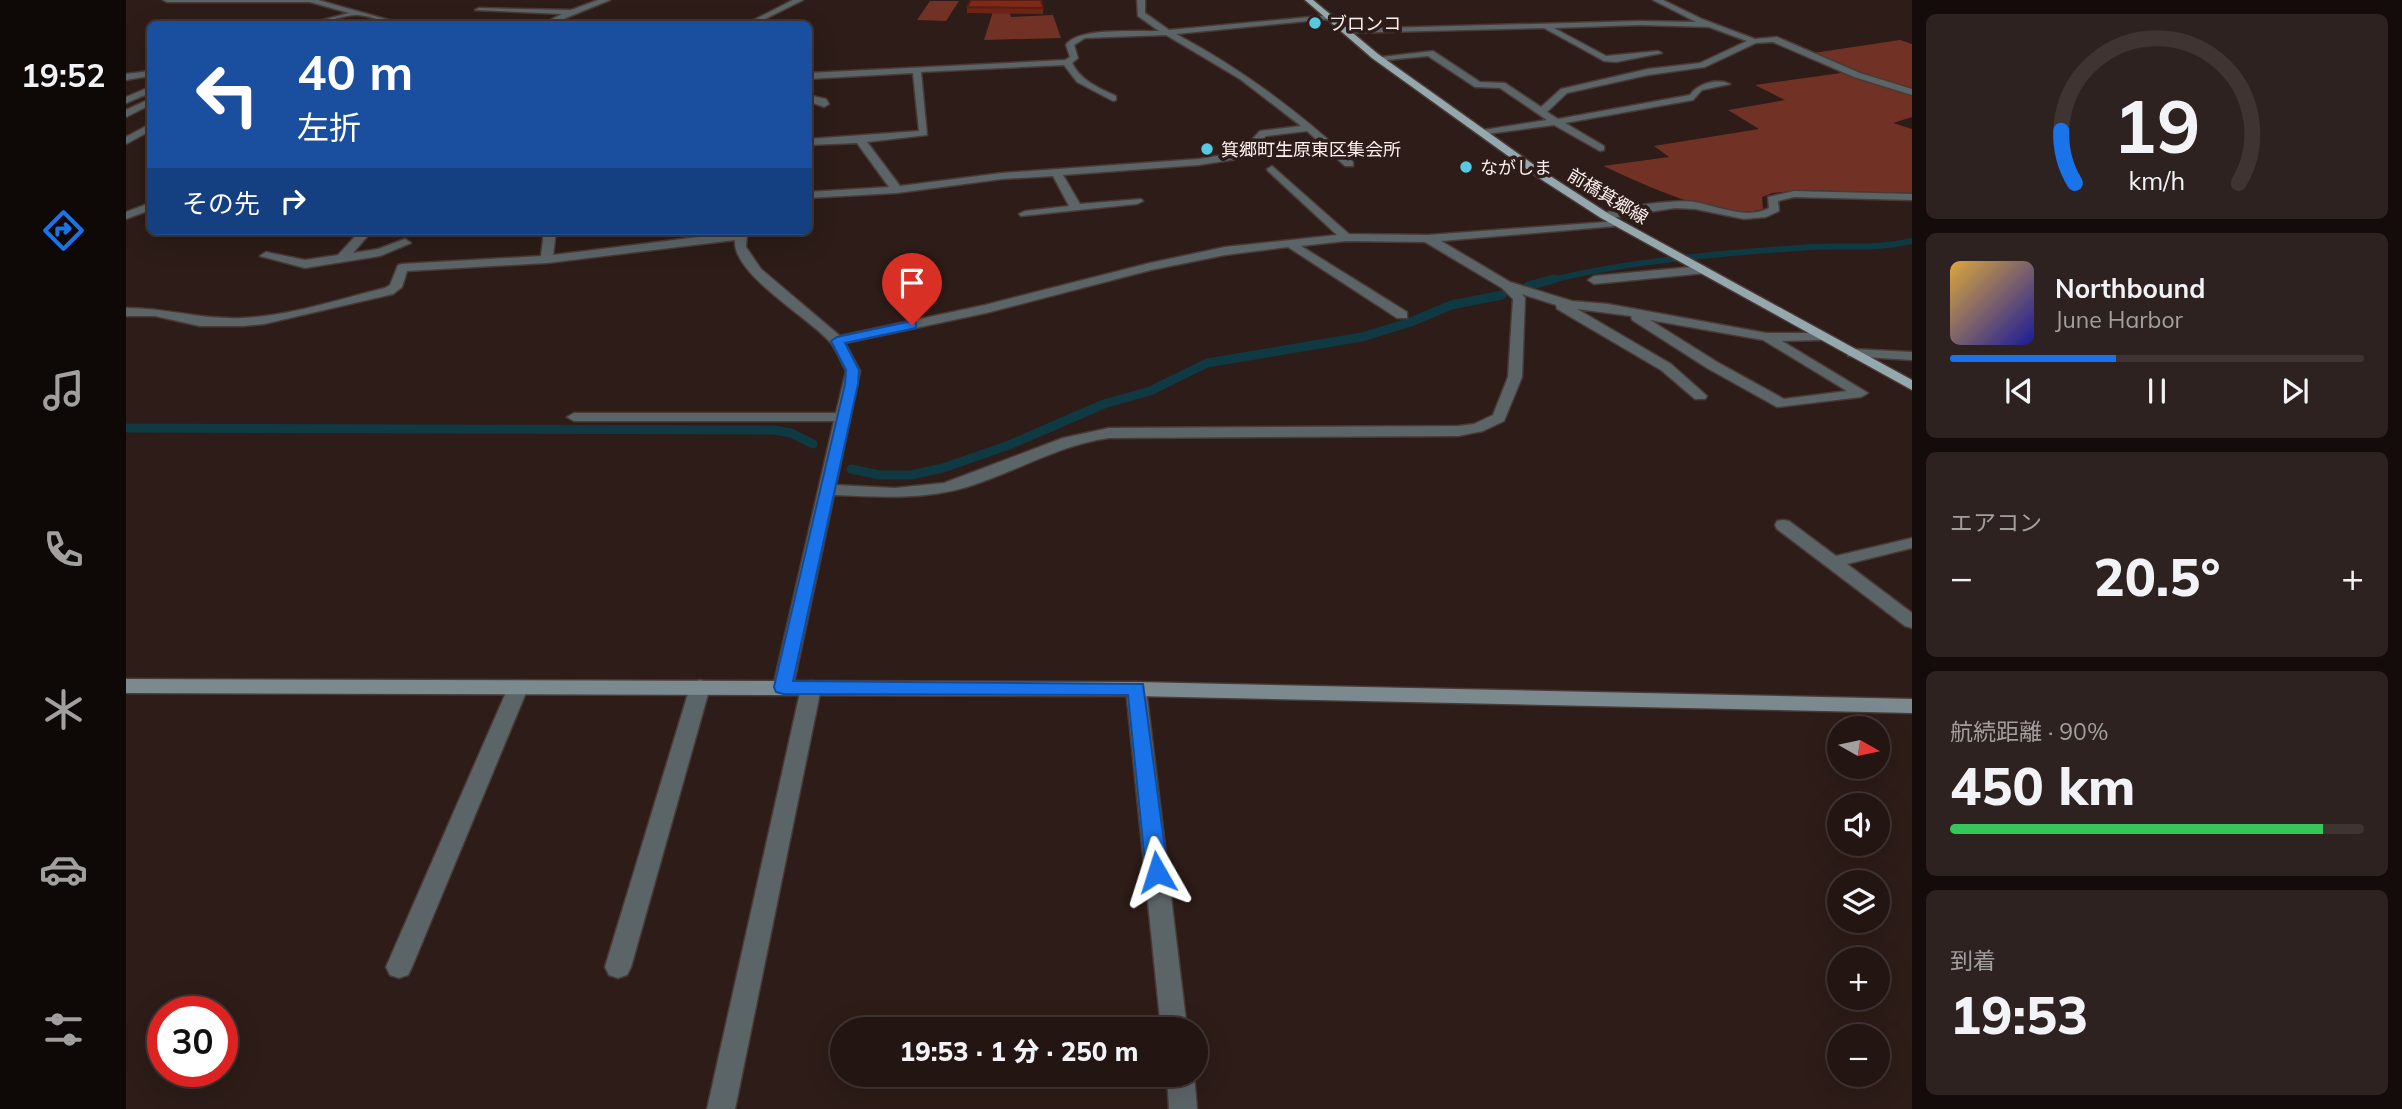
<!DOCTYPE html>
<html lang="ja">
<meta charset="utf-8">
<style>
body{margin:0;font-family:Mulish,"Noto Sans JP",sans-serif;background:#2e2220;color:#f1f3f6;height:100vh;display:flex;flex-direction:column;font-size:26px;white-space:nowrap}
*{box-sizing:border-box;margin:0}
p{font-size:23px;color:#a29f9f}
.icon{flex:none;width:38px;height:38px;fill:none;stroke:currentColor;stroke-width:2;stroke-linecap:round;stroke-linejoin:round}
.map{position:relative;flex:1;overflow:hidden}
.sheet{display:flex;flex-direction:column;gap:14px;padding:14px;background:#130c0a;width:490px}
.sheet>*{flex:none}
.guide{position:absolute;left:21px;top:21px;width:665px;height:214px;border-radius:10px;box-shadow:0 7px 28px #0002,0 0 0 2px #3f3432;background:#1a4fa0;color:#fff;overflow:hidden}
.needle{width:46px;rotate:99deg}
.buttons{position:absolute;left:1701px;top:716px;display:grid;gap:14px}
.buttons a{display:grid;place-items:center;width:63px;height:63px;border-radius:50%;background:#221512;box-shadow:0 7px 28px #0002,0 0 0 2px #3f3432;font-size:35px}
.speed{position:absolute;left:21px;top:996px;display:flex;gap:14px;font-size:35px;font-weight:700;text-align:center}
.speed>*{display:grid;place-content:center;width:91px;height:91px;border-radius:50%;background:#221512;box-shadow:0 7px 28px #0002,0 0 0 2px #3f3432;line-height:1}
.speed .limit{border:10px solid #d22;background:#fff;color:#111}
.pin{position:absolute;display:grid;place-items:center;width:60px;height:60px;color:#fff;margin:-72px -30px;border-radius:50% 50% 50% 0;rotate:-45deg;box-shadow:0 0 7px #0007}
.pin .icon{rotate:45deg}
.me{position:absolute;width:77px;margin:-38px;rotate:354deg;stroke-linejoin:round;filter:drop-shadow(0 0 5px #0008)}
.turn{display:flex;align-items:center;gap:24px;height:147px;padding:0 35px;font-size:32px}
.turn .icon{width:91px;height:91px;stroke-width:2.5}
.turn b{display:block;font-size:49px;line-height:60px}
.then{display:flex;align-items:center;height:66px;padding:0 35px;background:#0003;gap:14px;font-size:26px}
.big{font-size:52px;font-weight:800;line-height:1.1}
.sheet .widget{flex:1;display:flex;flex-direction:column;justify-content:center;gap:10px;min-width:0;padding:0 24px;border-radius:10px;background:#2e2220}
.sheet .dial{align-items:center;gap:0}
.dial svg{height:182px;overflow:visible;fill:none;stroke:#3f3432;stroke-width:7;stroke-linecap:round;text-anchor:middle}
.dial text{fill:#f1f3f6;stroke:none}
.song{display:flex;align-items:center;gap:21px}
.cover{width:84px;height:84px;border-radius:10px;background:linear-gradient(135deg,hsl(40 70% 55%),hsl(240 70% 35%))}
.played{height:7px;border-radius:4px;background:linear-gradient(90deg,#1a73e8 40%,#3f3432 40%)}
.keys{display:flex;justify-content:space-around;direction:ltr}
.heat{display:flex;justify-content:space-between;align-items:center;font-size:38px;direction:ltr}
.charge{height:10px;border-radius:5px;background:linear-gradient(90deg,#34c759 90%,#3f3432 0)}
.trip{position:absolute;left:704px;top:1017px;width:378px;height:70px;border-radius:35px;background:#221512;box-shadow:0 7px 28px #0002,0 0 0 2px #3f3432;font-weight:800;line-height:70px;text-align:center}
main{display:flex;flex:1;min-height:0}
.tab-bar{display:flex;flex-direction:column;width:126px;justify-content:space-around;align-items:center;background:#0e0807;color:#a29f9f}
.tab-bar .icon{width:49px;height:49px}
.tab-bar .active{color:#1a73e8}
.tab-bar b{font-size:32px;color:#f1f3f6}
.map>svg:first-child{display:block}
.green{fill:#713225}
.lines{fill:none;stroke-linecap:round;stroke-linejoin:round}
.stream-far1{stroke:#0f3a44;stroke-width:6}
.stream{stroke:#0f3a44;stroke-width:9}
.street-casing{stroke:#4a3a36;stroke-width:3}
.secondary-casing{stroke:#4a3a36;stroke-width:3}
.primary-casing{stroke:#4a3a36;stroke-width:3}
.street{fill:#5b6467;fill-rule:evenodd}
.secondary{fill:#7b8a8f;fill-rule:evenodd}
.primary{fill:#94a8ad;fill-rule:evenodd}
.wall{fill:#6d2315}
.building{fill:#7f2918;stroke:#591d11;stroke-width:2}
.route{fill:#1a73e8;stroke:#114b97;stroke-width:2}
.poi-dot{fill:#58c9e3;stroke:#2d1c18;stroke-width:2.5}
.labels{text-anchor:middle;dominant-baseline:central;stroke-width:7;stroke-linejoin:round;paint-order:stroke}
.far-poi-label{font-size:18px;fill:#fbefec;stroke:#2d1c18;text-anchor:start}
.far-street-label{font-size:18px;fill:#fbefec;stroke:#2d1c18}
</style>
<main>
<nav class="tab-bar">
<b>19:52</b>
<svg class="icon active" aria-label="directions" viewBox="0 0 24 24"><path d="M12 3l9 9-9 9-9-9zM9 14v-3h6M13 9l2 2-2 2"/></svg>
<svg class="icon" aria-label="music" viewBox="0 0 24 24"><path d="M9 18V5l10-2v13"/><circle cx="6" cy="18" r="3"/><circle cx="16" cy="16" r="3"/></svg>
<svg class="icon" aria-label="phone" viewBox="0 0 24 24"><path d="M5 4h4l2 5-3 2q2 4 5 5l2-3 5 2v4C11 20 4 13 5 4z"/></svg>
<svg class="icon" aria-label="climate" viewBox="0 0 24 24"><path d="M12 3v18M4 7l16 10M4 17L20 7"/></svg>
<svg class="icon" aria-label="car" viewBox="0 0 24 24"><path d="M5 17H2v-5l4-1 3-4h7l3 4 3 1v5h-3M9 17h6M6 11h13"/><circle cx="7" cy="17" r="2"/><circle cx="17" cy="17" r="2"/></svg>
<svg class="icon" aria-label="filters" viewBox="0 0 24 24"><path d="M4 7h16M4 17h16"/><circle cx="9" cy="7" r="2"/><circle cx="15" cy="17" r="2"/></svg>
</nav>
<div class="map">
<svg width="1786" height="1109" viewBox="0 0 1786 1109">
<rect width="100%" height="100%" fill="#2d1c18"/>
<g class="green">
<path d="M804 1H833L820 21 791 20Z"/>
<path d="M870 2H881L885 17 927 15 935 38 858 40Z"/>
<path d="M1774 40 1786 44V89L1742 77 1687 53Z"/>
<path d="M1715 73 1786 95V117L1767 123 1786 129V193L1677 190 1646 193 1636 197 1637 209C1593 222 1518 184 1477 166L1543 157 1528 146 1633 129 1602 110 1659 100 1629 85Z"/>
</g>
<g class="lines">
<path class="stream-far1" d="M1422 281C1506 260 1599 253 1686 247 1723 245 1748 250 1786 241"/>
<g class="stream">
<path d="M1402 286 1428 279"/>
<path d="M0 428 648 430 665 433 687 444"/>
<path d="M725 469 754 475H785L817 468 883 445 978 404 1024 391 1081 363 1236 337 1285 322 1325 305 1376 295"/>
</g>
<g class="street-casing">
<g id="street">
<path d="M37 0H192L277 24C261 25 248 16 232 15 217 14 199 24 182 24L223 13 184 2H41Z"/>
<path d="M472 0H484L425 24H416L436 14 349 10 353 8 445 10Z"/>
<path d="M667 0H677L629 24H620Z"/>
<path d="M1011 0H1019V13L1043 30 1205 15 1202 19 1050 34C1116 69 1173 112 1227 162V166H1219L1181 131 1140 136 1117 158 1073 165 937 175 954 204 1015 199 1017 201 1011 204 895 216 893 214 899 211 943 206 927 176 876 179 771 193 682 198V192L763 187 731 143 682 145V139L793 131 787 73 682 79V73L939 60 944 57 940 45C951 27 1012 32 1033 31L1012 16ZM1040 35 1114 79 1175 126 1134 131 1114 152 1073 159 876 173 774 186 741 142 801 135 795 72 938 65 951 82 987 101 990 100V96C973 88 955 81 946 63L952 58 948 45 959 38Z"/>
<path d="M1527 0H1537L1576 19 1629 39 1651 37 1734 73 1786 89V95L1728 77 1647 42 1630 43 1579 67 1522 75 1441 93 1421 112 1432 119 1564 95C1572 83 1592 78 1604 84L1576 90 1567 100 1439 123 1478 146V150L1474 151 1428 125 1354 135 1352 133 1357 130 1421 120 1374 88 1349 87 1302 56 1251 61 1247 58 1307 51 1354 82 1379 83 1415 107 1435 89 1522 69 1574 63 1621 41 1583 27 1514 25 1428 28 1480 56 1532 51 1536 53 1490 62 1478 61 1418 28 1219 33 1215 31 1219 29 1514 21 1570 22Z"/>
<path d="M24 71V76L0 80V74Z"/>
<path d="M24 87V93L0 103V97Z"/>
<path d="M682 95 700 99 703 104 698 107 682 101Z"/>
<path d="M19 101H24V105L0 117V110Z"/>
<path d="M24 124V131L0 144V137Z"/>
<path d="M1146 166 1223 234 1302 235 1494 221 1496 223 1490 226 1315 241 1384 282 1446 301 1482 304 1640 333H1700V339L1695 340 1656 341 1742 393 1735 397 1651 407 1581 368 1506 320 1505 316 1451 309 1545 364 1581 396 1579 399H1569L1535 370 1431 309 1430 305 1396 294 1399 298 1396 377 1378 421 1357 431 1332 436 983 438C932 445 890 472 841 487 797 500 753 497 708 495L667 687 664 692H650L647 687 708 421H448L441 417 448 413H710L720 371C715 362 711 350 704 342 682 317 606 274 609 240L421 263 281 271 276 287 267 294 138 324 117 326H74L29 316H0V308C41 308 76 320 117 318 164 316 213 299 259 288L264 285 272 265 276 264 415 256 418 231H430L427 255 621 231 620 247 635 269 714 336 859 305 1024 263 1099 247 1211 235 1142 171 1141 169ZM1220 241 1299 242 1376 288 1387 299 1382 377 1367 415 1348 424 1332 426 983 428 937 438 818 483 769 488 710 485 734 371 719 343 860 313 1025 270 1099 255 1162 247 1271 318H1281V312L1175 246ZM1524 320 1637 340 1721 391 1658 399 1591 362Z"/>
<path d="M1668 191 1786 194V200L1668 197 1652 201 1653 211 1640 217 1618 219 1569 209 1549 208 1479 219 1473 216C1486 207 1551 199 1569 202 1592 206 1621 220 1643 208L1642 197Z"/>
<path d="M24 203V210L0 219V212Z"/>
<path d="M234 231H246L227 253 252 249 279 239 285 243 254 256 179 268 134 256 140 252 179 260 212 255Z"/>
<path d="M1576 266 1580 267V273L1468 284 1462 280 1468 276Z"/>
<path d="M1727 349 1786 352V360L1722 356V350Z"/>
<path d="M1657 520 1663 521 1710 556 1786 538V548L1721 564 1786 613V628L1779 626 1651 529 1649 525 1651 521Z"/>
<path d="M574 680 581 682 584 687 505 967 501 975 492 978 483 975 479 967 564 687 567 682Z"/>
<path d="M392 681 399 683 402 688 286 967 282 975 273 978 264 975 260 967 382 688 385 683Z"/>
<path d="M685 681 692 683 695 688 609 1109H581L675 688 678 683Z"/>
<path d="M1010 682 1017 684 1020 689 1061 1029H1035L1000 689 1003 684Z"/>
<path d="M1041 1074H1068L1071 1109H1043Z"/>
</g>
</g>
<g class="secondary-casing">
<path id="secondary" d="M0 679 1010 682 1786 699V713L1010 696 0 693Z"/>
</g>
<g class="primary-casing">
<path id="primary" d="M1179 0H1187L1252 54 1418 172 1483 214 1786 380V390L1475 218 1410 176 1246 58Z"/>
</g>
<use href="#street" class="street"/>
<use href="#secondary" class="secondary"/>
<use href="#primary" class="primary"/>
</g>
<path class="wall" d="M841 7 917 8V14L841 13Z"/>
<path class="building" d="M845 0H915L917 8 841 7Z"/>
<path class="route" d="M786 321 790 322V328L719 343 733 370 732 384 667 681 1017 684 1042 872 1038 878 1031 881 1023 878 1020 872 1002 695 657 694 650 692 648 687 719 384 720 370 705 341 711 337Z"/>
<g class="poi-dot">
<circle cx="1189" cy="23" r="7"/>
<circle cx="1081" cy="149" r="7"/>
<circle cx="1340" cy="167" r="7"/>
</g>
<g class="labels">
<g class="far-poi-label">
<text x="1203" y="23">ブロンコ</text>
<text x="1095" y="149">箕郷町生原東区集会所</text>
<text x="1354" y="167">ながしま</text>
</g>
<g class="far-street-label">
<text transform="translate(1482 196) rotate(31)">前橋箕郷線</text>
</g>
</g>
</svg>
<div class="buttons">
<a><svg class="needle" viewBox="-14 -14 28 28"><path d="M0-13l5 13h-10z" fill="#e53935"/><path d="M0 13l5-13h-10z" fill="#a29f9f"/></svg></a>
<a><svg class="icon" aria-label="sound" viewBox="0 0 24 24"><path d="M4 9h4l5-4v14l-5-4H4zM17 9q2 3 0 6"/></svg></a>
<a><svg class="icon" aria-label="layers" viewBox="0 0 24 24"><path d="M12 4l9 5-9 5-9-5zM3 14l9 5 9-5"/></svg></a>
<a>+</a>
<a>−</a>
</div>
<div class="speed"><div class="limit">30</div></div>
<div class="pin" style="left:786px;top:325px;background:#d93025"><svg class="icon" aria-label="arrive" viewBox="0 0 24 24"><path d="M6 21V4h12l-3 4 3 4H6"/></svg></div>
<svg class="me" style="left:1031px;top:872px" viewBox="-20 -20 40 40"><path d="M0-17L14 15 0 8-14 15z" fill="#1a73e8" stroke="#fff" stroke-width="4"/></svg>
<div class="trip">19:53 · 1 分 · 250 m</div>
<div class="guide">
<div class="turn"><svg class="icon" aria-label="left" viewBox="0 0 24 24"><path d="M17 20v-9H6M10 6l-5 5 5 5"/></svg><div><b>40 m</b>左折</div></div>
<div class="then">その先<svg class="icon" aria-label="right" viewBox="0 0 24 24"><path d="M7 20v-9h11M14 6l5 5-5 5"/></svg></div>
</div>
</div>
<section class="sheet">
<div class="widget dial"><svg viewBox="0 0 100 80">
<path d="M14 69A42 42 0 1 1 86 69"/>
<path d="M14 69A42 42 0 0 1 8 46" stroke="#1a73e8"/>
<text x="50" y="56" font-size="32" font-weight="700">19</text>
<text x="50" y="72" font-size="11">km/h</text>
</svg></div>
<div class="widget">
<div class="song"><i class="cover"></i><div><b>Northbound</b><p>June Harbor</p></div></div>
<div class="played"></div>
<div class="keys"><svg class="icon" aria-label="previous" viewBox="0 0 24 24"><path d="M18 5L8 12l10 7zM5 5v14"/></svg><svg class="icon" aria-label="pause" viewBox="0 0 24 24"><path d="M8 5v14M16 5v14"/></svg><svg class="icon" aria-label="next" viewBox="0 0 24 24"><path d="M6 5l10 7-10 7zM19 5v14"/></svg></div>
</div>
<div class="widget"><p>エアコン</p>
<div class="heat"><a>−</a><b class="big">20.5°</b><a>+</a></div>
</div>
<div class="widget"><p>航続距離 · 90%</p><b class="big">450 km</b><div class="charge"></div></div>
<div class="widget"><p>到着</p><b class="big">19:53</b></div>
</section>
</main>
